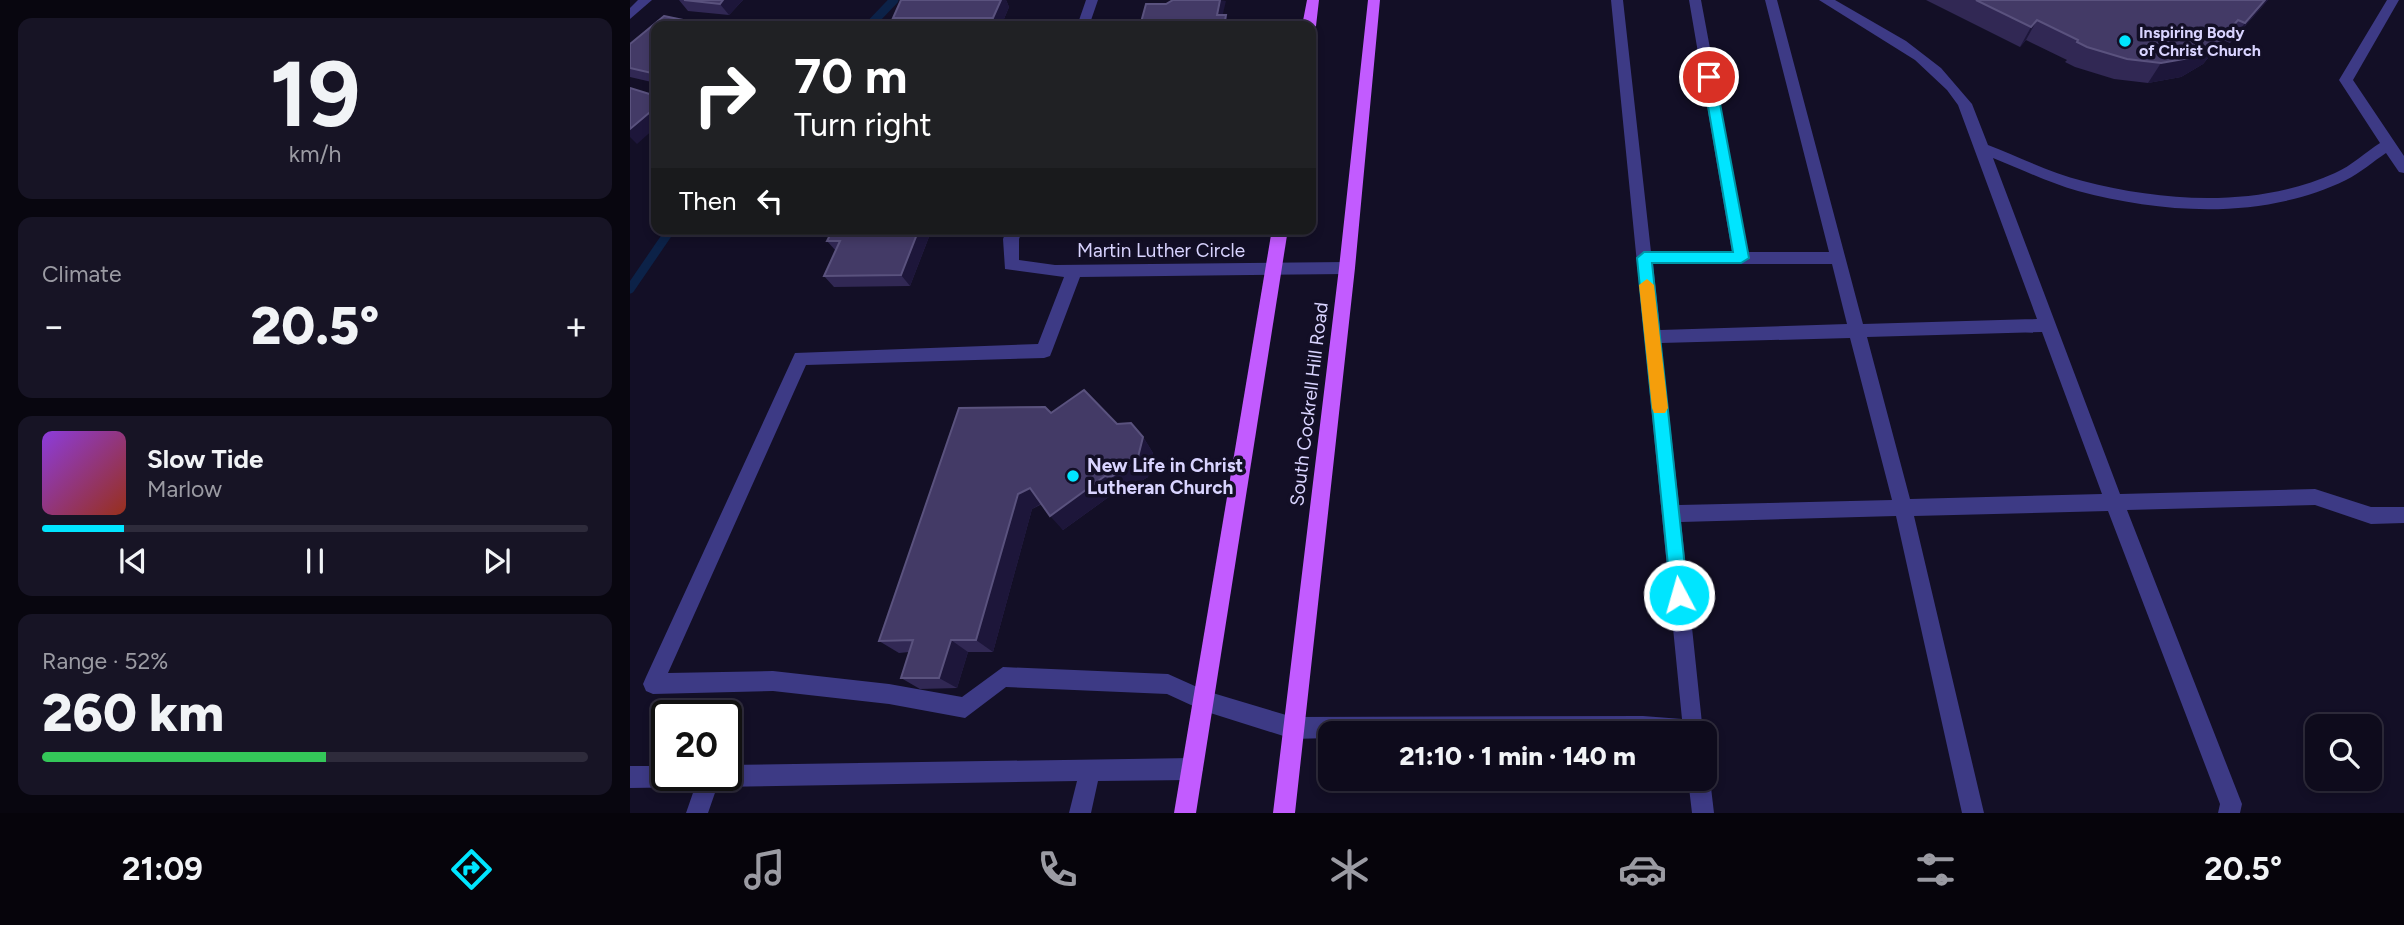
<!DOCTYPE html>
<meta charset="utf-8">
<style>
body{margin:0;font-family:Figtree,sans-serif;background:#171425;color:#f1f3f6;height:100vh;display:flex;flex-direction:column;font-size:26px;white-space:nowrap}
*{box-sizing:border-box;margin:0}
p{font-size:23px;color:#9b9ba3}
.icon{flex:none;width:38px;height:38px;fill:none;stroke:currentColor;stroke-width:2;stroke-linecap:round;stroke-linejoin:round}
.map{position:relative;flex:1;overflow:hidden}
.side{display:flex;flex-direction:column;gap:18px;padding:18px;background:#08060f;width:630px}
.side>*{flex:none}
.hud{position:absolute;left:21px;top:21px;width:665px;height:214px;border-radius:14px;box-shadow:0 4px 10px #0003,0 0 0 2px #2e2b3b;background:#202124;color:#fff;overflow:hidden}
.controls{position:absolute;left:1675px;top:714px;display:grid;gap:14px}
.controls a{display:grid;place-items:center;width:77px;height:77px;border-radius:14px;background:#0e0b1c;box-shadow:0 4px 10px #0003,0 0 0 2px #2e2b3b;font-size:35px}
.speed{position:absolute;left:21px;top:700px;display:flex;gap:14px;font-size:35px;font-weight:700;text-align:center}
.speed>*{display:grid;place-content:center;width:91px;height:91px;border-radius:50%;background:#0e0b1c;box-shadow:0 4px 10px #0003,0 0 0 2px #2e2b3b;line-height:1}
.speed .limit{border:4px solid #111;border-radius:10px;background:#fff;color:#111}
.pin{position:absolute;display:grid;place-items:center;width:60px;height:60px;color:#fff;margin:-30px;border:4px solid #fff;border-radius:50%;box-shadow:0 2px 7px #0007}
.me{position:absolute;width:77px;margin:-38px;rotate:354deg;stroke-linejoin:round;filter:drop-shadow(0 0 5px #0008)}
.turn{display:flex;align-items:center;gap:24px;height:147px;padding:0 28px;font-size:32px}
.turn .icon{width:91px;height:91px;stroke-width:2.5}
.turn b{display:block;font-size:49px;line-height:60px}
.then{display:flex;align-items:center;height:66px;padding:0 28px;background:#0003;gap:14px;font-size:26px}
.big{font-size:52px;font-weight:800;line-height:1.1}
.side .widget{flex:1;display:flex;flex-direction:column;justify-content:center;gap:10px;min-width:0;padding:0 24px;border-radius:14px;background:#171425}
.side .dial{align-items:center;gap:0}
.dial b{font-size:91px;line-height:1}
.song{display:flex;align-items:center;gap:21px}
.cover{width:84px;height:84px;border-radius:10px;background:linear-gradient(135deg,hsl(270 70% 55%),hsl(10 70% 35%))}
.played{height:7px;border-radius:4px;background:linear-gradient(90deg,#00e5ff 15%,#2e2b3b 15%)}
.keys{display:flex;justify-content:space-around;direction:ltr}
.heat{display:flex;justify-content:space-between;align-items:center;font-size:38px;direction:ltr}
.charge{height:10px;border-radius:5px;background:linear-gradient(90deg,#34c759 52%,#2e2b3b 0)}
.trip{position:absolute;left:688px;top:721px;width:399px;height:70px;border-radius:14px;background:#0e0b1c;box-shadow:0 4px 10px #0003,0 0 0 2px #2e2b3b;font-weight:800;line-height:70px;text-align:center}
.menu{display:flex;height:112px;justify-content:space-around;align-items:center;background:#06040b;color:#9b9ba3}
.menu .icon{width:49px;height:49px}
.menu .current{color:#00e5ff}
.menu b{font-size:32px;color:#f1f3f6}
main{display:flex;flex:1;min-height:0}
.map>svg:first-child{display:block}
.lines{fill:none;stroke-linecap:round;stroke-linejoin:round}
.stream{stroke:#0c2248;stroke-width:9}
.minor{fill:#3d3a85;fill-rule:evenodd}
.major{fill:#c25bff;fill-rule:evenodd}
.wall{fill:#312854}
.shaded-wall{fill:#1d163a}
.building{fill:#433a66;stroke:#5a527e;stroke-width:2}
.route{fill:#00e5ff;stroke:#0095a6;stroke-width:2}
.slow{fill:#f59e0b}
.poi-dot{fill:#00e5ff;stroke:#130f26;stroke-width:2.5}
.labels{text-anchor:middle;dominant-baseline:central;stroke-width:7;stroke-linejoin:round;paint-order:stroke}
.far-poi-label{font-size:16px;font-weight:bold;fill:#d9d4ff;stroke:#130f26;text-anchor:start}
.street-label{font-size:19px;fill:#d9d4ff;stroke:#130f26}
.poi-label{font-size:19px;font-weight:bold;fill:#d9d4ff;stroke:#130f26;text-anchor:start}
</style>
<main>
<section class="side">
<div class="widget dial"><b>19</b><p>km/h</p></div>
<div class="widget"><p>Climate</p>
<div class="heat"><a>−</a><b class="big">20.5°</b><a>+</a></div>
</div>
<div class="widget">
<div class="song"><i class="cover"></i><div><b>Slow Tide</b><p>Marlow</p></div></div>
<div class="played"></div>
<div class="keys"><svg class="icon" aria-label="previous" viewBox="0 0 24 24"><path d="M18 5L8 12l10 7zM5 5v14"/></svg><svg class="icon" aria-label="pause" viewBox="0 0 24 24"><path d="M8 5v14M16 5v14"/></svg><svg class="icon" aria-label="next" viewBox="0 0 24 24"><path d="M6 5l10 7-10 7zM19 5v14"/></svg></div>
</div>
<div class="widget"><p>Range · 52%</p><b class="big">260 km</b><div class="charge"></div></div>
</section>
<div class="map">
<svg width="1774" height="813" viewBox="0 0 1774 813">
<rect width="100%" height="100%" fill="#130f26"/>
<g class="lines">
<g class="stream">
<path d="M239 26 264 0"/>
<path d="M0 289 41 229"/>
</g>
<g class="minor">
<path d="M8 0H22L0 19V8Z"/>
<path d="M456 0H468L459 26H447Z"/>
<path d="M981 0H993L1021 252H1102L1059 0H1071L1118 252H1199L1135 0H1147L1233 324 1407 319 1328 105 1317 90 1285 60 1189 0H1205L1276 41 1311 68 1342 104 1358 145C1389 157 1421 173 1453 181 1534 202 1627 208 1705 173 1721 166 1736 152 1750 143L1709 80 1757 0H1769L1723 80 1774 156V173L1769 172 1756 153C1744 161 1730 173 1716 180 1634 220 1534 214 1448 191 1419 183 1391 169 1363 158L1490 494 1685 489 1741 507H1774V523L1741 524 1685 505 1497 510 1612 804 1610 813H1588L1590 804 1478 511 1284 516 1354 813H1332L1266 516 1051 522 1073 733H700V738L663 739 574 711 537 694 376 687 335 718 259 704 143 691 23 694 16 691 13 684 16 677 165 353 408 344 434 277 375 269 373 239 377 229H393L389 239V260L425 265 717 262 725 268 717 274 450 277 422 351 420 356 414 358 176 365 38 673 143 671 259 684 332 697 373 667 538 674 576 691 663 717 1013 716 1052 719ZM1023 264H1202L1217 324 1030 330ZM1412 332 1472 494 1280 499 1237 337ZM1220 338 1262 500 1049 505 1031 343Z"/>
<path d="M562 758 570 761 573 769 570 777 562 780 468 781 461 813H439L447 781 87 787 78 813H56L65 787 0 788V766H37V775H96V765Z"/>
<path d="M1074 770 1080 779 1084 813H1062L1058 779H1074Z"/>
</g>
<g class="major">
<path d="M677 0H689L686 26 681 30V26H672Z"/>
<path d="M738 0H750L725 268 665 813H643L709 268Z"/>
<path d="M642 229H658L566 813H544Z"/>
</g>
</g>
<g class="wall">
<path d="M49 0H113L99 15 58 11Z"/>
<path d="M371 0H376L379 7 371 26H268L263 18Z"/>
<path d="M1296 0H1638L1600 43 1593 40 1573 64 1551 77 1518 83 1484 79 1445 67 1435 62 1437 60 1396 40 1390 47Z"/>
<path d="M26 26V83L0 77V44Z"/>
<path d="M177 229H302L280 286 204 287 194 276 206 251 197 241 202 231H178Z"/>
<path d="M421 413 487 424 513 437 523 453 518 477 492 492 487 491 433 530 412 504 402 509 363 652H338L327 688 290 689 271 678 279 652 269 653 249 641Z"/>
</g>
<g class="shaded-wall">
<path d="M93 0H113L99 15 90 4Z"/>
<path d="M371 0H376L379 7 371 26H368L363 18Z"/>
<path d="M590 0 596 1 590 26 587 15Z"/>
<path d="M1635 0H1638L1600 43 1615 23Z"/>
<path d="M596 15 599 26H594Z"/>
<path d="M1407 20 1396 40 1390 47 1401 27Z"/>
<path d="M1608 20 1573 64 1551 77 1518 83 1531 63Z"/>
<path d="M26 107V127L7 144 0 137V129Z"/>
<path d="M289 229H302L280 286 271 275Z"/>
<path d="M513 437 523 453 518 477 492 492 481 477Z"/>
<path d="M475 476 487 491 433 530 420 516Z"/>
<path d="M400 488 414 502 402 509 363 652 346 640 388 494Z"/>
<path d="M321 640 338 652 327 688 309 678Z"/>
</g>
<g class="building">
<path d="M54 0H93L90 4Z"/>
<path d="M271 0H371L363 18H263Z"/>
<path d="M543 0H590L587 15H596L594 26H510L516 4H536Z"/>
<path d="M1346 0H1635L1615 23 1608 20 1587 44 1565 57 1531 63 1497 59 1457 47 1447 42 1448 40 1407 20 1401 27Z"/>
<path d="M34 16 82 26H26V74L0 68V44Z"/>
<path d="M0 88 26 96V107L0 129Z"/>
<path d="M203 229H289L271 275 194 276 210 241H197Z"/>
<path d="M454 390 487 424 501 423 513 437 507 461 481 477 475 476 420 516 400 488 388 494 346 640H321L309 678H271L283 640 249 641 329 408 415 407 421 413Z"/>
</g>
<path class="route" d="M1079 73 1085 77 1119 258 1111 263H1022L1058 595 1056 601 1049 603 1043 601 1041 595 1007 258 1014 252H1103L1073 77Z"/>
<path class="slow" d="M1017 279 1024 285 1038 408 1035 413H1024L1022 408 1009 285Z"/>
<g class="poi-dot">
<circle cx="1495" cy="41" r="7"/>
<circle cx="443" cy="476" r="7"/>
</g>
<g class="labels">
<g class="far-poi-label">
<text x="1509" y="32">Inspiring Body<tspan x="1509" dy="18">of Christ Church</tspan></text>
</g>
<g class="street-label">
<text x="531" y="250">Martin Luther Circle</text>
<text transform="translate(679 404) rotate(-83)">South Cockrell Hill Road</text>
</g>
<g class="poi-label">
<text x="457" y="465">New Life in Christ<tspan x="457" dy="22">Lutheran Church</tspan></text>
</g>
</g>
</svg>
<div class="controls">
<a><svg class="icon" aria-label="search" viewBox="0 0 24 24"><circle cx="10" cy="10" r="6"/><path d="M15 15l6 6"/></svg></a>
</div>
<div class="speed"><div class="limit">20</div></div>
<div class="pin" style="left:1079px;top:77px;background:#d93025"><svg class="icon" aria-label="arrive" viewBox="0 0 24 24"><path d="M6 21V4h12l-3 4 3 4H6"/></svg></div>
<svg class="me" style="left:1049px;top:595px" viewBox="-20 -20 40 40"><circle r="17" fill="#00e5ff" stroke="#fff" stroke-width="3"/><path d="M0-11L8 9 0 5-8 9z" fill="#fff"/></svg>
<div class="trip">21:10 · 1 min · 140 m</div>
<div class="hud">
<div class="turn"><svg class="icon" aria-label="right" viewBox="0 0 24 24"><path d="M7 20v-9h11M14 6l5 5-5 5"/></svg><div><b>70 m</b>Turn right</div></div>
<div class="then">Then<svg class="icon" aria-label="left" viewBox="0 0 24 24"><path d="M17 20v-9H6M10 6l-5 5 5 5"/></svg></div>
</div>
</div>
</main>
<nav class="menu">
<b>21:09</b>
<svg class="icon current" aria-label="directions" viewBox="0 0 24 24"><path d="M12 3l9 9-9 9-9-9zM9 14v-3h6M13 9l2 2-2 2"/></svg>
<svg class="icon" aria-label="music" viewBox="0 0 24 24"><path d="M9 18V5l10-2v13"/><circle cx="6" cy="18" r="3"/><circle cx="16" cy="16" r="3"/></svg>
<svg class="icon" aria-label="phone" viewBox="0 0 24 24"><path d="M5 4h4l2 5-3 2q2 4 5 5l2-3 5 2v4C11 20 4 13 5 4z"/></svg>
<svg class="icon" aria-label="climate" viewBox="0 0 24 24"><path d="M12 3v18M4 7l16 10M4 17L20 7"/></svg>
<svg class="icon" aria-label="car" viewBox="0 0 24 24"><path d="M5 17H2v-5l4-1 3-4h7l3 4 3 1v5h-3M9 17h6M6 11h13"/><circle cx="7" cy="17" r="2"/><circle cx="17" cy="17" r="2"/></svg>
<svg class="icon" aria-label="filters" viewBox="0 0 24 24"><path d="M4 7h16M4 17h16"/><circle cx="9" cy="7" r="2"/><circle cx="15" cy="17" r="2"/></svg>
<b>20.5°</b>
</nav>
